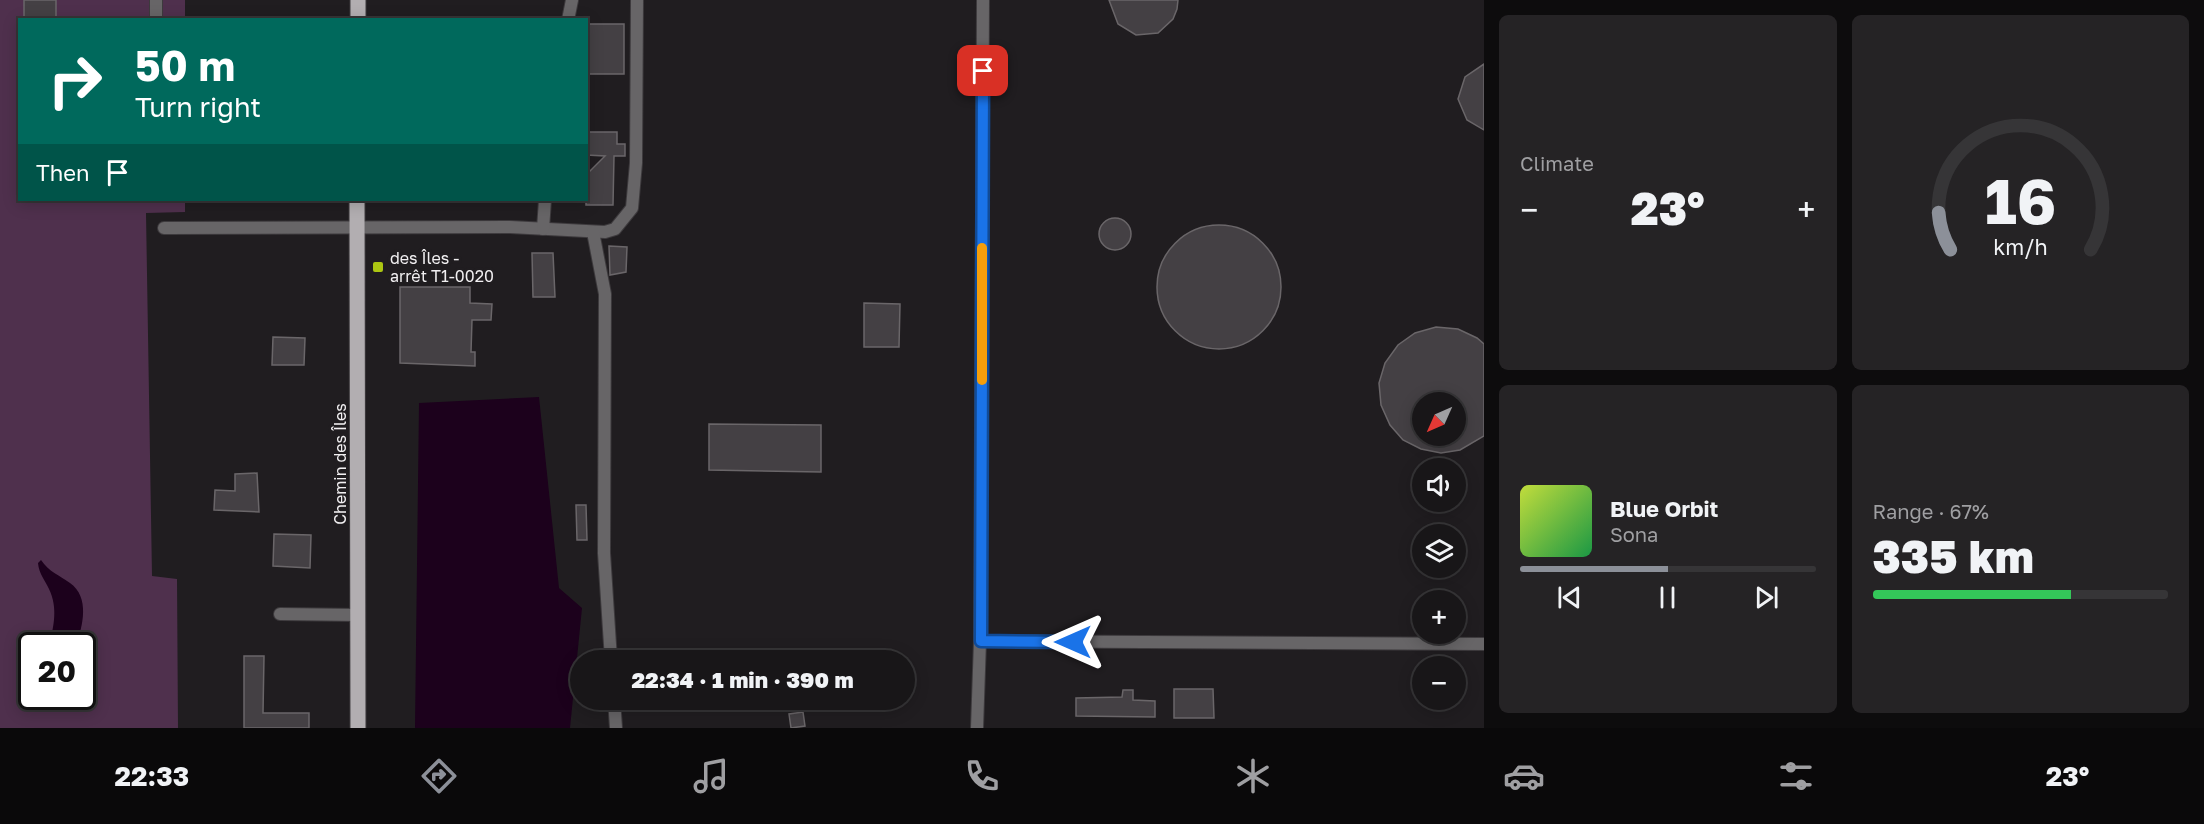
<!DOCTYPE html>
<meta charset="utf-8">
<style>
body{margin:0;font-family:"Golos Text",sans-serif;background:#252325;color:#f1f3f6;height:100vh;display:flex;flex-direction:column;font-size:22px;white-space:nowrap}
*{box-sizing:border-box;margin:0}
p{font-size:20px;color:#9f9fa2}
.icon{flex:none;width:33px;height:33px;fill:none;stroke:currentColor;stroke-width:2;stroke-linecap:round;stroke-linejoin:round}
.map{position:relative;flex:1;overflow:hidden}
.side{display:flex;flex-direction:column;gap:15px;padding:15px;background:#0d0c0d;width:720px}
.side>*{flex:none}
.hud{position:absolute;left:18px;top:18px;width:570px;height:183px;border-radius:0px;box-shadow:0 3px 15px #0003,0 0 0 2px #363537;background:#00695c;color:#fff;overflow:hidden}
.needle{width:39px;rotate:225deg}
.fabs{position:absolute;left:1412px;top:392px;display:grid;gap:12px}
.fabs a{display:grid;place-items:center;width:54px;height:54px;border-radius:50%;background:#181618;box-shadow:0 3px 15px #0003,0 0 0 2px #363537;font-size:30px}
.speed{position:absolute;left:18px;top:632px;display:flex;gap:12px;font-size:30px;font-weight:700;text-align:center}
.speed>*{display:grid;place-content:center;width:78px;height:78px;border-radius:50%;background:#181618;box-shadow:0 3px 15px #0003,0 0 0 2px #363537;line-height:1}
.speed .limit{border:3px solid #111;border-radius:9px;background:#fff;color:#111}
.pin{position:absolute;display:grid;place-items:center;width:51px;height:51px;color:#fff;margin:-26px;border-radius:12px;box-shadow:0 3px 9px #0006}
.me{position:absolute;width:66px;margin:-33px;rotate:270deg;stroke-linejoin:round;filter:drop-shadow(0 0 4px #0008)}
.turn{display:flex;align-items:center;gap:21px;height:126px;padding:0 18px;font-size:27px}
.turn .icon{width:78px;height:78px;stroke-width:2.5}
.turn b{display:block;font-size:42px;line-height:51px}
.then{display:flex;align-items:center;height:57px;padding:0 18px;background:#0003;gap:12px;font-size:22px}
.big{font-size:45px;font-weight:800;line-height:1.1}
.side .tile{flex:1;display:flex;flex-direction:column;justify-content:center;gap:9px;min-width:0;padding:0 21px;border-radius:9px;background:#252325}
.side .dial{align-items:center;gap:0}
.dial svg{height:156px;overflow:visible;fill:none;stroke:#363537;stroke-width:7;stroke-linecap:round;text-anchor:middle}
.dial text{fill:#f1f3f6;stroke:none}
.song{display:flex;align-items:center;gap:18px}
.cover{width:72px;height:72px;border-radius:9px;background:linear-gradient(135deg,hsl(70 70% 55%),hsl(140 70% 35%))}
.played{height:6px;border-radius:3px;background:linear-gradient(90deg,#8c9099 50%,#363537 50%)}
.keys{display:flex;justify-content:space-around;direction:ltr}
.heat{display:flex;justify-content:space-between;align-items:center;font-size:33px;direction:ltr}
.charge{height:9px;border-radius:4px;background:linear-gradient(90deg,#34c759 67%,#363537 0)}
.side .tiles{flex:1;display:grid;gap:15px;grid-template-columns:repeat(2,1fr)}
.trip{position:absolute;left:570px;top:650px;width:345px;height:60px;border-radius:30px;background:#181618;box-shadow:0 3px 15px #0003,0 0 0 2px #363537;font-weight:800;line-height:60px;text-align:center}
.menu{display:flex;height:96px;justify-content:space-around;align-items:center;background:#0a090a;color:#9f9fa2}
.menu .icon{width:42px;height:42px}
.menu .active{color:#8c9099}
.menu b{font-size:27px;color:#f1f3f6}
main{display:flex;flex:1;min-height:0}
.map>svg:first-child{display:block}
.green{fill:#4f304d;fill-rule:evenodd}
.water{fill:#1c011c}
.building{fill:#444044;stroke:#6a6669;stroke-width:1.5;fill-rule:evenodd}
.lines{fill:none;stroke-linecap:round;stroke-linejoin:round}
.minor-casing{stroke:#3d3a3d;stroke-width:14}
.major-casing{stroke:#3d3a3d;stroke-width:17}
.minor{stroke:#676567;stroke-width:12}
.major{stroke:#b2aeb1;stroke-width:15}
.route-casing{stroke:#114b97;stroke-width:15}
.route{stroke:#1a73e8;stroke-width:10}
.slow{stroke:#f59e0b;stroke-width:10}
.poi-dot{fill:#acc612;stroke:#201d20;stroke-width:2}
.labels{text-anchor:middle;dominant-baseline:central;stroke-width:6;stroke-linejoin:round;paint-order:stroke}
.poi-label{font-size:16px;fill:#f1eff1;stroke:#201d20;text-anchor:start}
.street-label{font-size:16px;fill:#f1eff1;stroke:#201d20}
</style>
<main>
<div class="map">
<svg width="1484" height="728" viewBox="0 0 1484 728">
<rect width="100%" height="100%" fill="#201d20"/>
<path class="green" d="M0 0H185V19L20 20V200H185V212L146 213 152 576 177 579 178 728H0ZM32 645H82V696H32Z"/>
<g class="water">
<path d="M539 397 559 588 582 608 570 728H415L419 403Z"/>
<path d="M41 560C49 572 59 575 70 583 90 597 83 626 76 645H49C54 626 58 608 49 589 45 580 39 574 38 563Z"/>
</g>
<g class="building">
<rect x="24" y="0" width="32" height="20"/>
<path d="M1109 0H1178L1177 9 1173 19 1158 33 1136 35 1118 24Z"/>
<rect x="586" y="24" width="38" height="50"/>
<path d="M1484 64V130L1467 120 1458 99 1465 77Z"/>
<path d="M586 132H617V144H625V156H614L613 205H586V175L605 156 586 155Z"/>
<circle cx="1115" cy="234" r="16"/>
<circle cx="1219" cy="287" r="62"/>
<path d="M609 246 627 247 626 272 610 275Z"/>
<path d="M532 253H553L555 297H533Z"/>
<path d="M400 287H470V303L492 304 491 320H472L471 352H475V366L400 363Z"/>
<path d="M864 303 900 304 899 347H864Z"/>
<path d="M1436 327 1458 329 1477 338 1484 344V436L1460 450 1441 453 1421 449 1403 440 1390 425 1381 405 1379 383 1385 363 1398 345 1415 333ZM1422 402H1455V435H1422Z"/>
<path d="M273 337 305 338 304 365H272Z"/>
<path d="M709 424 821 425V472L709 470Z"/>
<path d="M257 473 259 512 214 510 215 490 235 491V474Z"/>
<path d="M576 505H586L587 540H577Z"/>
<path d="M274 534 311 535 310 568 273 566Z"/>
<path d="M244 656H264L263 713H309V728H244Z"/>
<path d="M1174 689H1213L1214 718H1174Z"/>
<path d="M1123 690H1133V700L1155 701V717L1076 716V698L1122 697Z"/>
<path d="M803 712 805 726 791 728 789 714Z"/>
</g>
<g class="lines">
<g class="minor-casing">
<g id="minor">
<path d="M156 20V0"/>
<path d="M568 20 572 0"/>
<path d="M164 228 510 227 605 232 615 229 632 208 636 163 637 0"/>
<path d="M543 229 545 200"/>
<path d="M593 232 605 294 604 553 611 660"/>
<path d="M280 614 358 615"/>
<path d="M980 641 1484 644"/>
<path d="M614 699 616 728"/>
<path d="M977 728 980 641 983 0"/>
</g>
</g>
<g class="major-casing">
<g id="major">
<path d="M358 20V0"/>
<path d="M357 200 358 728"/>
</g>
</g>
<use href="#minor" class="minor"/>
<use href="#major" class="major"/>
</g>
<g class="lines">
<g class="route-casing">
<path id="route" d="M983 71 981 641 1073 642"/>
</g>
<use href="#route" class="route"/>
<path class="slow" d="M982 380V248"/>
</g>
<rect class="poi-dot" x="372" y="261" width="12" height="12" rx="3"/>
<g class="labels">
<g class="poi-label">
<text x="390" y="258">des Îles -<tspan x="390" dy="18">arrêt T1-0020</tspan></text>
</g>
<g class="street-label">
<text transform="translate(340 464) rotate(-90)">Chemin des Îles</text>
</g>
</g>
</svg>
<div class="fabs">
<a><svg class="needle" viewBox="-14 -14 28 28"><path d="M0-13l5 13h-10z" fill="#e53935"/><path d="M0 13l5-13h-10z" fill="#9f9fa2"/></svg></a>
<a><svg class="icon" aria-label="sound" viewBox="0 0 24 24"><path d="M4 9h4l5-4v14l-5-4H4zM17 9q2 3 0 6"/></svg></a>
<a><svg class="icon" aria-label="layers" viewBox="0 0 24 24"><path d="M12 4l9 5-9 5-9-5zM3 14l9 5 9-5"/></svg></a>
<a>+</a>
<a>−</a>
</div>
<div class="speed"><div class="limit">20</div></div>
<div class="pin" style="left:983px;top:71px;background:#d93025"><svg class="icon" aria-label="arrive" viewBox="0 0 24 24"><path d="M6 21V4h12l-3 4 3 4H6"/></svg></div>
<svg class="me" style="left:1073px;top:642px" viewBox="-20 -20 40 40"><path d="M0-17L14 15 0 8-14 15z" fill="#1a73e8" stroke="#fff" stroke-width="4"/></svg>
<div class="trip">22:34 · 1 min · 390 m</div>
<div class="hud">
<div class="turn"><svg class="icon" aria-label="right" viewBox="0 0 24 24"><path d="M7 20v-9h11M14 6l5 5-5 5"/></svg><div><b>50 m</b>Turn right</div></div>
<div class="then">Then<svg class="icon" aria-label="arrive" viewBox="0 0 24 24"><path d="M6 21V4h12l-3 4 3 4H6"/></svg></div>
</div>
</div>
<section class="side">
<div class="tiles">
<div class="tile"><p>Climate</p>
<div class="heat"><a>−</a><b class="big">23°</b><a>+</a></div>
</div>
<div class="tile dial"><svg viewBox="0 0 100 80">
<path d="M14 69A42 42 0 1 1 86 69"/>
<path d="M14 69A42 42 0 0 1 8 50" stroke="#8c9099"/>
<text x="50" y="56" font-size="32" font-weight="700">16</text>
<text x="50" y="72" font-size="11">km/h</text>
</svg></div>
<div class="tile">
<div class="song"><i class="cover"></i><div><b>Blue Orbit</b><p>Sona</p></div></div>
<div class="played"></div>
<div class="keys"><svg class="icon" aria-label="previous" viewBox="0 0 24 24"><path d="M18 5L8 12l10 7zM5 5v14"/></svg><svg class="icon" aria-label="pause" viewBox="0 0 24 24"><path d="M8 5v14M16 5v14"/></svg><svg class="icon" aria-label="next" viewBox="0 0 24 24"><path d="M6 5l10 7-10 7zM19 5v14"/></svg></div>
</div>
<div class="tile"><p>Range · 67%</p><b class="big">335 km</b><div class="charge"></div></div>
</div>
</section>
</main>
<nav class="menu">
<b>22:33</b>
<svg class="icon active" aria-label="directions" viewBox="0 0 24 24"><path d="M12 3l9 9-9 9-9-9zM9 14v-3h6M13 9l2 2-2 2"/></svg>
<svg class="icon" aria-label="music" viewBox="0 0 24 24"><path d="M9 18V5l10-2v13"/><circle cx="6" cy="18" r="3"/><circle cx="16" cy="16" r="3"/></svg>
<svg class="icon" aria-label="phone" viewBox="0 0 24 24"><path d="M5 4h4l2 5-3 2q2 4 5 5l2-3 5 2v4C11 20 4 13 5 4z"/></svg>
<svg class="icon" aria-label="climate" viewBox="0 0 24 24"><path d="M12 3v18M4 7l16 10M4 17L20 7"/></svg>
<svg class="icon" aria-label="car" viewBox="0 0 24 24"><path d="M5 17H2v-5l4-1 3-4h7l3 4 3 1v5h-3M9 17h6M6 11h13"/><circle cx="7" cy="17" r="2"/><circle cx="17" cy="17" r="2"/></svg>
<svg class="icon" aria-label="filters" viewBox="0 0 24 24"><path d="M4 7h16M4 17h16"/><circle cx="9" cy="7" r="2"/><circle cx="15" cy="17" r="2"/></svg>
<b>23°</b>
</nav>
